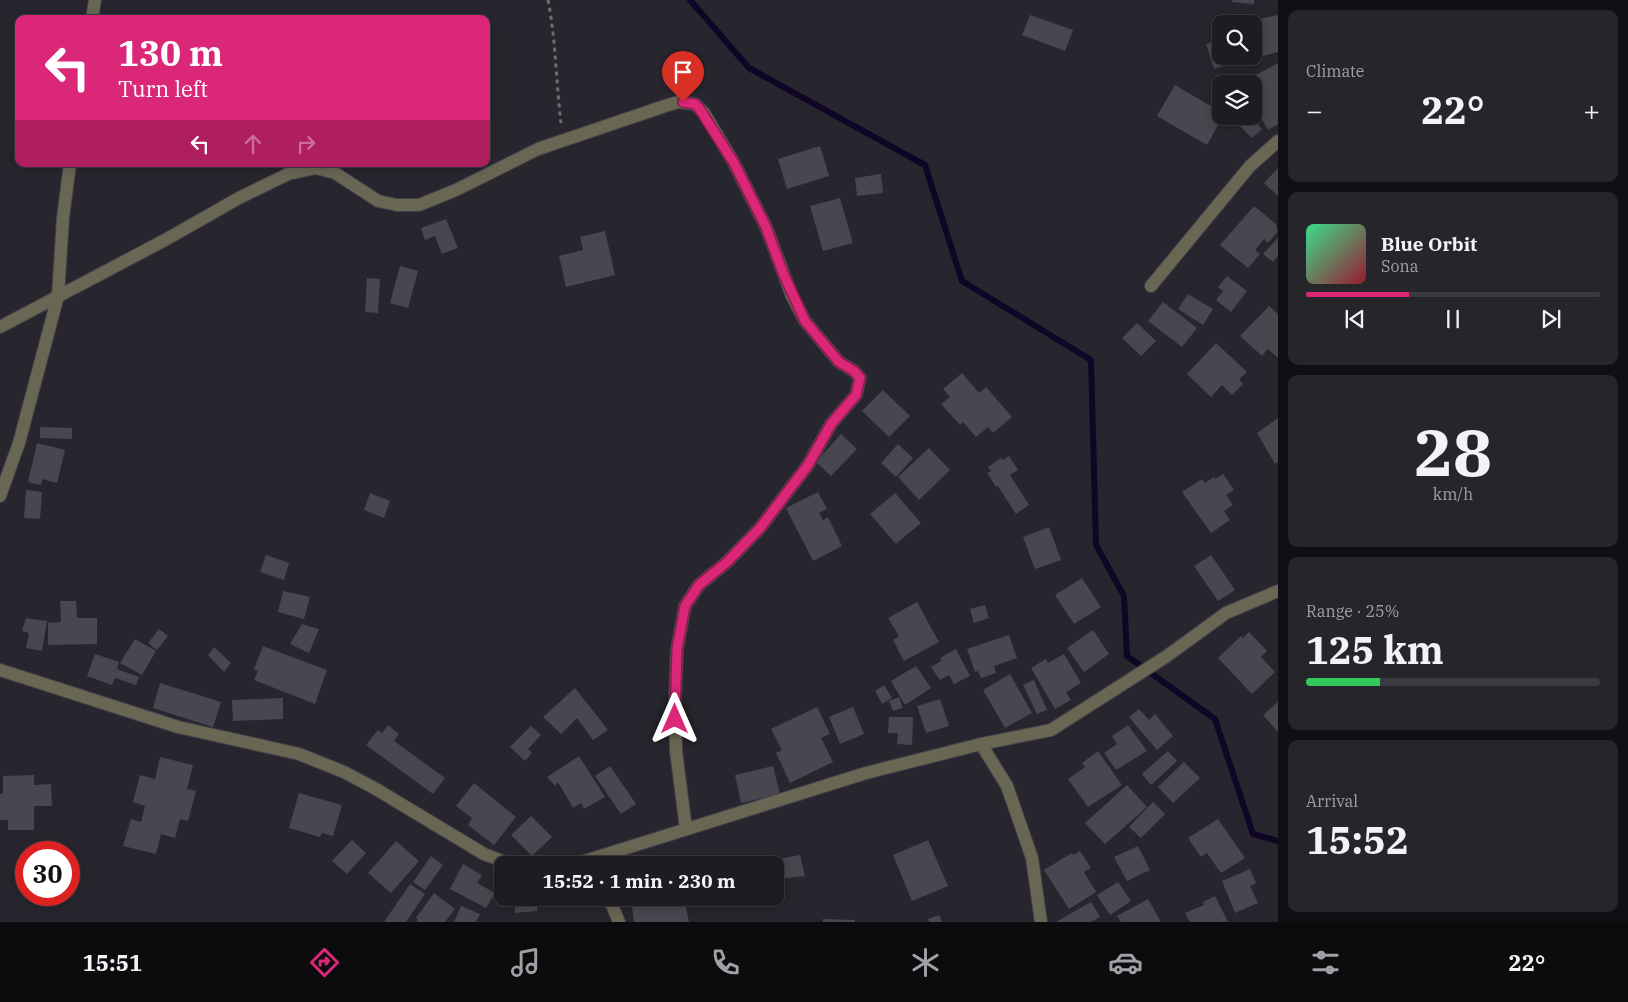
<!DOCTYPE html>
<meta charset="utf-8">
<style>
body{margin:0;font-family:"IBM Plex Serif",serif;background:#25252a;color:#f1f3f6;height:100vh;display:flex;flex-direction:column;font-size:19px;white-space:nowrap}
*{box-sizing:border-box;margin:0}
p{font-size:16px;color:#a0a1a5}
.icon{flex:none;width:28px;height:28px;fill:none;stroke:currentColor;stroke-width:2;stroke-linecap:round;stroke-linejoin:round}
.map{position:relative;flex:1;overflow:hidden}
.drawer{display:flex;flex-direction:column;gap:10px;padding:10px;background:#100f13;width:350px}
.drawer>*{flex:none}
.top-card{position:absolute;left:15px;top:15px;width:475px;height:152px;border-radius:10px;box-shadow:0 2px 12px #0003,0 0 0 1px #3b3a40;background:#db2777;color:#fff;overflow:hidden}
.controls{position:absolute;left:1212px;top:15px;display:grid;gap:10px}
.controls a{display:grid;place-items:center;width:50px;height:50px;border-radius:10px;background:#1d1c22;box-shadow:0 2px 12px #0003,0 0 0 1px #3b3a40;font-size:25px}
.speed{position:absolute;left:15px;top:841px;display:flex;gap:10px;font-size:25px;font-weight:700;text-align:center}
.speed>*{display:grid;place-content:center;width:65px;height:65px;border-radius:50%;background:#1d1c22;box-shadow:0 2px 12px #0003,0 0 0 1px #3b3a40;line-height:1}
.speed .limit{border:8px solid #d22;background:#fff;color:#111}
.pin{position:absolute;display:grid;place-items:center;width:42px;height:42px;color:#fff;margin:-51px -21px;border-radius:50% 50% 50% 0;rotate:-45deg;box-shadow:0 0 5px #0007}
.pin .icon{rotate:45deg}
.me{position:absolute;width:55px;margin:-28px;rotate:0deg;stroke-linejoin:round;filter:drop-shadow(0 0 4px #0008)}
.turn{display:flex;align-items:center;gap:18px;height:105px;padding:0 20px;font-size:22px}
.turn .icon{width:65px;height:65px;stroke-width:2.5}
.turn b{display:block;font-size:35px;line-height:42px}
.lanes{display:flex;align-items:center;height:48px;padding:0 20px;background:#0003;justify-content:center;gap:25px;direction:ltr}
.lanes .off{opacity:.35}
.big{font-size:38px;font-weight:700;line-height:1.1}
.drawer .card{flex:1;display:flex;flex-direction:column;justify-content:center;gap:8px;min-width:0;padding:0 18px;border-radius:10px;background:#25252a}
.drawer .dial{align-items:center;gap:0}
.dial b{font-size:65px;line-height:1}
.song{display:flex;align-items:center;gap:15px}
.cover{width:60px;height:60px;border-radius:8px;background:linear-gradient(135deg,hsl(150 70% 55%),hsl(350 70% 35%))}
.played{height:5px;border-radius:2px;background:linear-gradient(90deg,#db2777 35%,#3b3a40 35%)}
.keys{display:flex;justify-content:space-around;direction:ltr}
.heat{display:flex;justify-content:space-between;align-items:center;font-size:28px;direction:ltr}
.charge{height:8px;border-radius:4px;background:linear-gradient(90deg,#34c759 25%,#3b3a40 0)}
.trip{position:absolute;left:494px;top:856px;width:290px;height:50px;border-radius:10px;background:#1d1c22;box-shadow:0 2px 12px #0003,0 0 0 1px #3b3a40;font-weight:700;line-height:50px;text-align:center}
.tabs{display:flex;height:80px;justify-content:space-around;align-items:center;background:#0c0b0e;color:#a0a1a5}
.tabs .icon{width:35px;height:35px}
.tabs .selected{color:#db2777}
.tabs b{font-size:22px;color:#f1f3f6}
main{display:flex;flex:1;min-height:0}
.map>svg:first-child{display:block}
.lines{fill:none;stroke-linecap:round;stroke-linejoin:round}
.stream{stroke:#0f0526;stroke-width:6}
.building{fill:#484750}
.street-casing{stroke:#424048;stroke-width:14}
.path{stroke:#6e6c73;stroke-width:3;stroke-dasharray:4 4;stroke-linecap:butt}
.street{stroke:#6a6654;stroke-width:12}
.route-casing{stroke:#8e194d;stroke-width:12}
.route{stroke:#db2777;stroke-width:9}
</style>
<main>
<div class="map">
<svg width="1278" height="922" viewBox="0 0 1278 922">
<rect width="100%" height="100%" fill="#27252d"/>
<g class="lines">
<path class="stream" d="M690 0 749 68 925 165 962 281 1091 360 1096 545 1124 596 1127 656 1215 719 1253 834 1278 841"/>
</g>
<g class="building">
<path d="M1232 0H1254V4L1232 2Z"/>
<path d="M1030 15 1073 30 1065 51 1022 35Z"/>
<path d="M1278 15V52L1263 56 1255 20Z"/>
<path d="M1254 39 1259 55 1254 57Z"/>
<path d="M1221 40V56L1254 57 1214 69 1206 44Z"/>
<path d="M1278 63V124L1268 130 1258 112 1255 113 1254 110V84H1239Z"/>
<path d="M1175 85 1221 112V116H1223L1207 145 1157 116Z"/>
<path d="M1230 116H1250L1262 129 1252 138Z"/>
<path d="M820 146 829 176 787 189 778 159Z"/>
<path d="M1278 168V196L1264 183Z"/>
<path d="M881 174 883 193 857 196 855 178Z"/>
<path d="M840 198 853 243 823 251 810 206Z"/>
<path d="M1254 206 1277 225 1276 227 1278 231 1268 243 1264 239 1255 250 1260 254 1248 268 1220 245Z"/>
<path d="M446 219 458 248 442 254 435 236 425 240 421 228Z"/>
<path d="M605 231 615 275 566 287 559 256 583 250 580 237Z"/>
<path d="M1278 238V256L1273 262 1263 254Z"/>
<path d="M400 266 418 271 408 308 390 303Z"/>
<path d="M1227 276 1247 291 1231 312 1216 300 1223 291 1218 287Z"/>
<path d="M367 278 380 279 378 313 365 312Z"/>
<path d="M1188 294 1213 309 1203 325 1178 309Z"/>
<path d="M1163 302 1197 328 1182 347 1148 321Z"/>
<path d="M1269 306 1278 314V358L1268 349 1262 356 1240 336Z"/>
<path d="M1137 323 1156 341 1141 356 1122 338Z"/>
<path d="M1216 343 1247 372 1239 379 1243 384 1232 395 1222 385 1211 397 1187 374Z"/>
<path d="M962 373 979 393 986 387 1012 417 993 433 988 427 976 437 963 422 960 425 941 404 950 397 943 389Z"/>
<path d="M883 390 910 416 889 437 862 411Z"/>
<path d="M1278 418V462L1275 464 1257 433Z"/>
<path d="M40 427 72 428V439L40 438Z"/>
<path d="M841 434 857 449 831 476 816 462Z"/>
<path d="M37 443 65 450 57 483 42 479 41 485 28 482Z"/>
<path d="M898 444 913 458 896 477 881 463Z"/>
<path d="M929 448 950 470 919 500 898 477Z"/>
<path d="M1009 456 1018 470 1010 475 1029 505 1016 514 998 486 996 487 987 473 991 471 988 467 1001 458 1003 460Z"/>
<path d="M1223 474 1234 490 1226 495 1233 505 1224 511 1230 520 1211 533 1182 492 1202 479 1205 483 1214 477 1215 479Z"/>
<path d="M26 490 42 492 40 519 24 518Z"/>
<path d="M818 492 827 509 819 513 823 520 828 517 842 546 813 561 786 508Z"/>
<path d="M370 493 390 501 384 518 364 510Z"/>
<path d="M895 493 921 523 896 544 870 514Z"/>
<path d="M1049 527 1061 560 1035 569 1023 537Z"/>
<path d="M266 555 289 563 284 580 260 572Z"/>
<path d="M1211 555 1235 590 1218 601 1194 566Z"/>
<path d="M1082 578 1101 607 1074 624 1055 595Z"/>
<path d="M283 591 310 597 304 619 278 612Z"/>
<path d="M60 601H76L77 618H97V644L48 645V623L61 622Z"/>
<path d="M917 602 939 642 904 661 893 640 899 636 888 618Z"/>
<path d="M985 605 989 618 974 623 970 609Z"/>
<path d="M26 618 47 621 42 651 26 648 29 633 22 631Z"/>
<path d="M302 624 319 629 309 653 290 644Z"/>
<path d="M159 629 168 636 157 650 148 643Z"/>
<path d="M1093 630 1109 654 1084 672 1067 648Z"/>
<path d="M1249 632 1267 651 1261 657 1275 672 1252 694 1218 658 1241 636 1243 638Z"/>
<path d="M1009 635 1017 658 994 666 996 673 981 678 978 671 975 672 967 649Z"/>
<path d="M135 639 156 651 142 675 120 663Z"/>
<path d="M263 646 327 670 315 704 254 680 258 671 254 669Z"/>
<path d="M214 647 231 663 224 672 208 655Z"/>
<path d="M956 649 970 676 954 684 949 675 940 680 931 667 941 661 940 658Z"/>
<path d="M95 654 119 662 117 669 139 677 136 685 115 678 112 685 87 676Z"/>
<path d="M1064 654 1081 683 1066 692 1071 700 1055 709 1031 668 1046 659 1048 663Z"/>
<path d="M916 666 931 688 905 705 891 681Z"/>
<path d="M1010 674 1032 713 1005 728 983 690Z"/>
<path d="M1034 680 1047 710 1037 714 1023 685Z"/>
<path d="M160 683 221 702 213 727 153 708Z"/>
<path d="M884 685 892 698 882 704 875 691Z"/>
<path d="M575 688 608 730 593 740 577 718 561 734 543 717Z"/>
<path d="M899 697 903 708 893 711 889 701Z"/>
<path d="M283 698V719L233 721 232 700Z"/>
<path d="M940 699 949 726 926 733 917 706Z"/>
<path d="M1278 702V732L1263 715Z"/>
<path d="M817 707 830 734 821 738 833 762 790 783 776 753 782 750 771 729Z"/>
<path d="M853 707 864 734 840 744 829 717Z"/>
<path d="M1139 709 1149 720 1155 714 1173 736 1157 750 1129 717Z"/>
<path d="M889 717H913L912 745 897 744 898 733H888Z"/>
<path d="M388 725 399 734 394 741 445 778 433 794 366 745 378 730 382 733Z"/>
<path d="M1128 725 1147 751 1116 770 1104 753 1117 744 1112 736Z"/>
<path d="M531 726 541 735 528 749 532 753 525 761 510 747Z"/>
<path d="M1098 751 1122 785 1088 807 1068 779 1085 767 1082 763Z"/>
<path d="M1168 751 1177 761 1151 785 1142 774Z"/>
<path d="M579 756 605 797 584 809 581 803 573 808 558 782 555 786 547 777Z"/>
<path d="M160 757 193 765 187 789 196 791 188 821 180 819 175 838 161 834 156 854 123 846 131 819 141 822 145 806 133 802 140 775 155 779Z"/>
<path d="M1184 762 1200 778 1173 803 1158 787Z"/>
<path d="M610 766 636 804 621 814 595 776Z"/>
<path d="M773 766 780 794 741 803 735 775Z"/>
<path d="M34 775V785L51 784 52 806H34V830H8V820H0V794L3 793V776Z"/>
<path d="M474 783 516 817 494 845 468 825 472 818 456 806Z"/>
<path d="M1127 785 1147 807 1105 844 1085 823Z"/>
<path d="M299 793 342 805 333 836 322 833 320 837 289 828Z"/>
<path d="M1153 802 1165 814 1141 838 1129 827Z"/>
<path d="M531 816 552 837 532 856 511 835Z"/>
<path d="M1218 819 1245 858 1221 873 1207 853 1201 857 1188 838Z"/>
<path d="M352 840 366 853 347 874 332 861Z"/>
<path d="M928 840 948 886 912 901 893 855Z"/>
<path d="M396 841 419 861 391 893 368 873Z"/>
<path d="M1138 846 1150 870 1127 881 1114 857Z"/>
<path d="M1080 851 1091 868 1084 872 1096 892 1069 909 1044 870 1072 853 1073 855Z"/>
<path d="M800 855 805 876 775 879V865H767V861Z"/>
<path d="M431 856 443 865 425 890 413 882Z"/>
<path d="M661 862 662 865H637V864Z"/>
<path d="M463 864 482 875 477 883 495 893 486 908 450 889Z"/>
<path d="M1250 869 1256 883 1250 886 1258 903 1235 913 1222 881Z"/>
<path d="M1118 882 1131 901 1110 915 1097 895Z"/>
<path d="M410 884 425 894 406 922H384Z"/>
<path d="M434 893 455 909 445 922H416L418 920 416 918Z"/>
<path d="M1215 896 1228 922H1190L1185 913 1204 905 1203 902Z"/>
<path d="M514 898H537V911L515 913Z"/>
<path d="M684 898 689 922H634L632 907Z"/>
<path d="M1148 899 1161 922H1121L1117 916Z"/>
<path d="M1091 902 1100 917 1091 922H1056Z"/>
<path d="M461 906 480 914 476 922H454Z"/>
<path d="M939 915 942 922H929L928 919Z"/>
<path d="M823 919 855 920V922H823Z"/>
</g>
<g class="lines">
<g class="street-casing">
<g id="street">
<path d="M92 19 95 0"/>
<path d="M1151 286 1250 166 1278 141"/>
<path d="M0 327 165 240 239 198 288 174 316 168 335 173 378 201 397 205H419L456 190 538 149 665 106 678 102 695 104 704 113 734 163 766 227 792 296 805 321 839 362 854 371 860 378 856 395 831 424 808 465 760 528 727 562 699 585 685 606 677 649 675 703 676 751 686 829"/>
<path d="M0 496 19 443 58 296 63 218 70 164"/>
<path d="M0 670 178 727 299 754 344 772 376 789 484 854 513 865"/>
<path d="M981 744 1007 786 1032 858 1041 922"/>
<path d="M572 865 866 773 981 744 1051 730 1167 656 1226 613 1278 591"/>
<path d="M609 898 619 922"/>
</g>
</g>
<path class="path" d="M548 0C556 40 556 83 561 123"/>
<use href="#street" class="street"/>
</g>
<g class="lines">
<g class="route-casing">
<path id="route" d="M675 719 677 649 685 606 699 585 727 562 760 528 808 465 831 424 856 395 860 378 854 371 839 362 805 321 783 273 766 227 734 163 699 108 695 104 683 102"/>
</g>
<use href="#route" class="route"/>
</g>
</svg>
<div class="controls">
<a><svg class="icon" aria-label="search" viewBox="0 0 24 24"><circle cx="10" cy="10" r="6"/><path d="M15 15l6 6"/></svg></a>
<a><svg class="icon" aria-label="layers" viewBox="0 0 24 24"><path d="M12 4l9 5-9 5-9-5zM3 14l9 5 9-5"/></svg></a>
</div>
<div class="speed"><div class="limit">30</div></div>
<div class="pin" style="left:683px;top:102px;background:#d93025"><svg class="icon" aria-label="arrive" viewBox="0 0 24 24"><path d="M6 21V4h12l-3 4 3 4H6"/></svg></div>
<svg class="me" style="left:675px;top:719px" viewBox="-20 -20 40 40"><path d="M0-17L14 15 0 8-14 15z" fill="#db2777" stroke="#fff" stroke-width="4"/></svg>
<div class="trip">15:52 · 1 min · 230 m</div>
<div class="top-card">
<div class="turn"><svg class="icon" aria-label="left" viewBox="0 0 24 24"><path d="M17 20v-9H6M10 6l-5 5 5 5"/></svg><div><b>130 m</b>Turn left</div></div>
<div class="lanes"><svg class="icon" aria-label="left" viewBox="0 0 24 24"><path d="M17 20v-9H6M10 6l-5 5 5 5"/></svg><svg class="icon off" aria-label="ahead" viewBox="0 0 24 24"><path d="M12 20V5M6 11l6-6 6 6"/></svg><svg class="icon off" aria-label="right" viewBox="0 0 24 24"><path d="M7 20v-9h11M14 6l5 5-5 5"/></svg></div>
</div>
</div>
<section class="drawer">
<div class="card"><p>Climate</p>
<div class="heat"><a>−</a><b class="big">22°</b><a>+</a></div>
</div>
<div class="card">
<div class="song"><i class="cover"></i><div><b>Blue Orbit</b><p>Sona</p></div></div>
<div class="played"></div>
<div class="keys"><svg class="icon" aria-label="previous" viewBox="0 0 24 24"><path d="M18 5L8 12l10 7zM5 5v14"/></svg><svg class="icon" aria-label="pause" viewBox="0 0 24 24"><path d="M8 5v14M16 5v14"/></svg><svg class="icon" aria-label="next" viewBox="0 0 24 24"><path d="M6 5l10 7-10 7zM19 5v14"/></svg></div>
</div>
<div class="card dial"><b>28</b><p>km/h</p></div>
<div class="card"><p>Range · 25%</p><b class="big">125 km</b><div class="charge"></div></div>
<div class="card"><p>Arrival</p><b class="big">15:52</b></div>
</section>
</main>
<nav class="tabs">
<b>15:51</b>
<svg class="icon selected" aria-label="directions" viewBox="0 0 24 24"><path d="M12 3l9 9-9 9-9-9zM9 14v-3h6M13 9l2 2-2 2"/></svg>
<svg class="icon" aria-label="music" viewBox="0 0 24 24"><path d="M9 18V5l10-2v13"/><circle cx="6" cy="18" r="3"/><circle cx="16" cy="16" r="3"/></svg>
<svg class="icon" aria-label="phone" viewBox="0 0 24 24"><path d="M5 4h4l2 5-3 2q2 4 5 5l2-3 5 2v4C11 20 4 13 5 4z"/></svg>
<svg class="icon" aria-label="climate" viewBox="0 0 24 24"><path d="M12 3v18M4 7l16 10M4 17L20 7"/></svg>
<svg class="icon" aria-label="car" viewBox="0 0 24 24"><path d="M5 17H2v-5l4-1 3-4h7l3 4 3 1v5h-3M9 17h6M6 11h13"/><circle cx="7" cy="17" r="2"/><circle cx="17" cy="17" r="2"/></svg>
<svg class="icon" aria-label="filters" viewBox="0 0 24 24"><path d="M4 7h16M4 17h16"/><circle cx="9" cy="7" r="2"/><circle cx="15" cy="17" r="2"/></svg>
<b>22°</b>
</nav>
